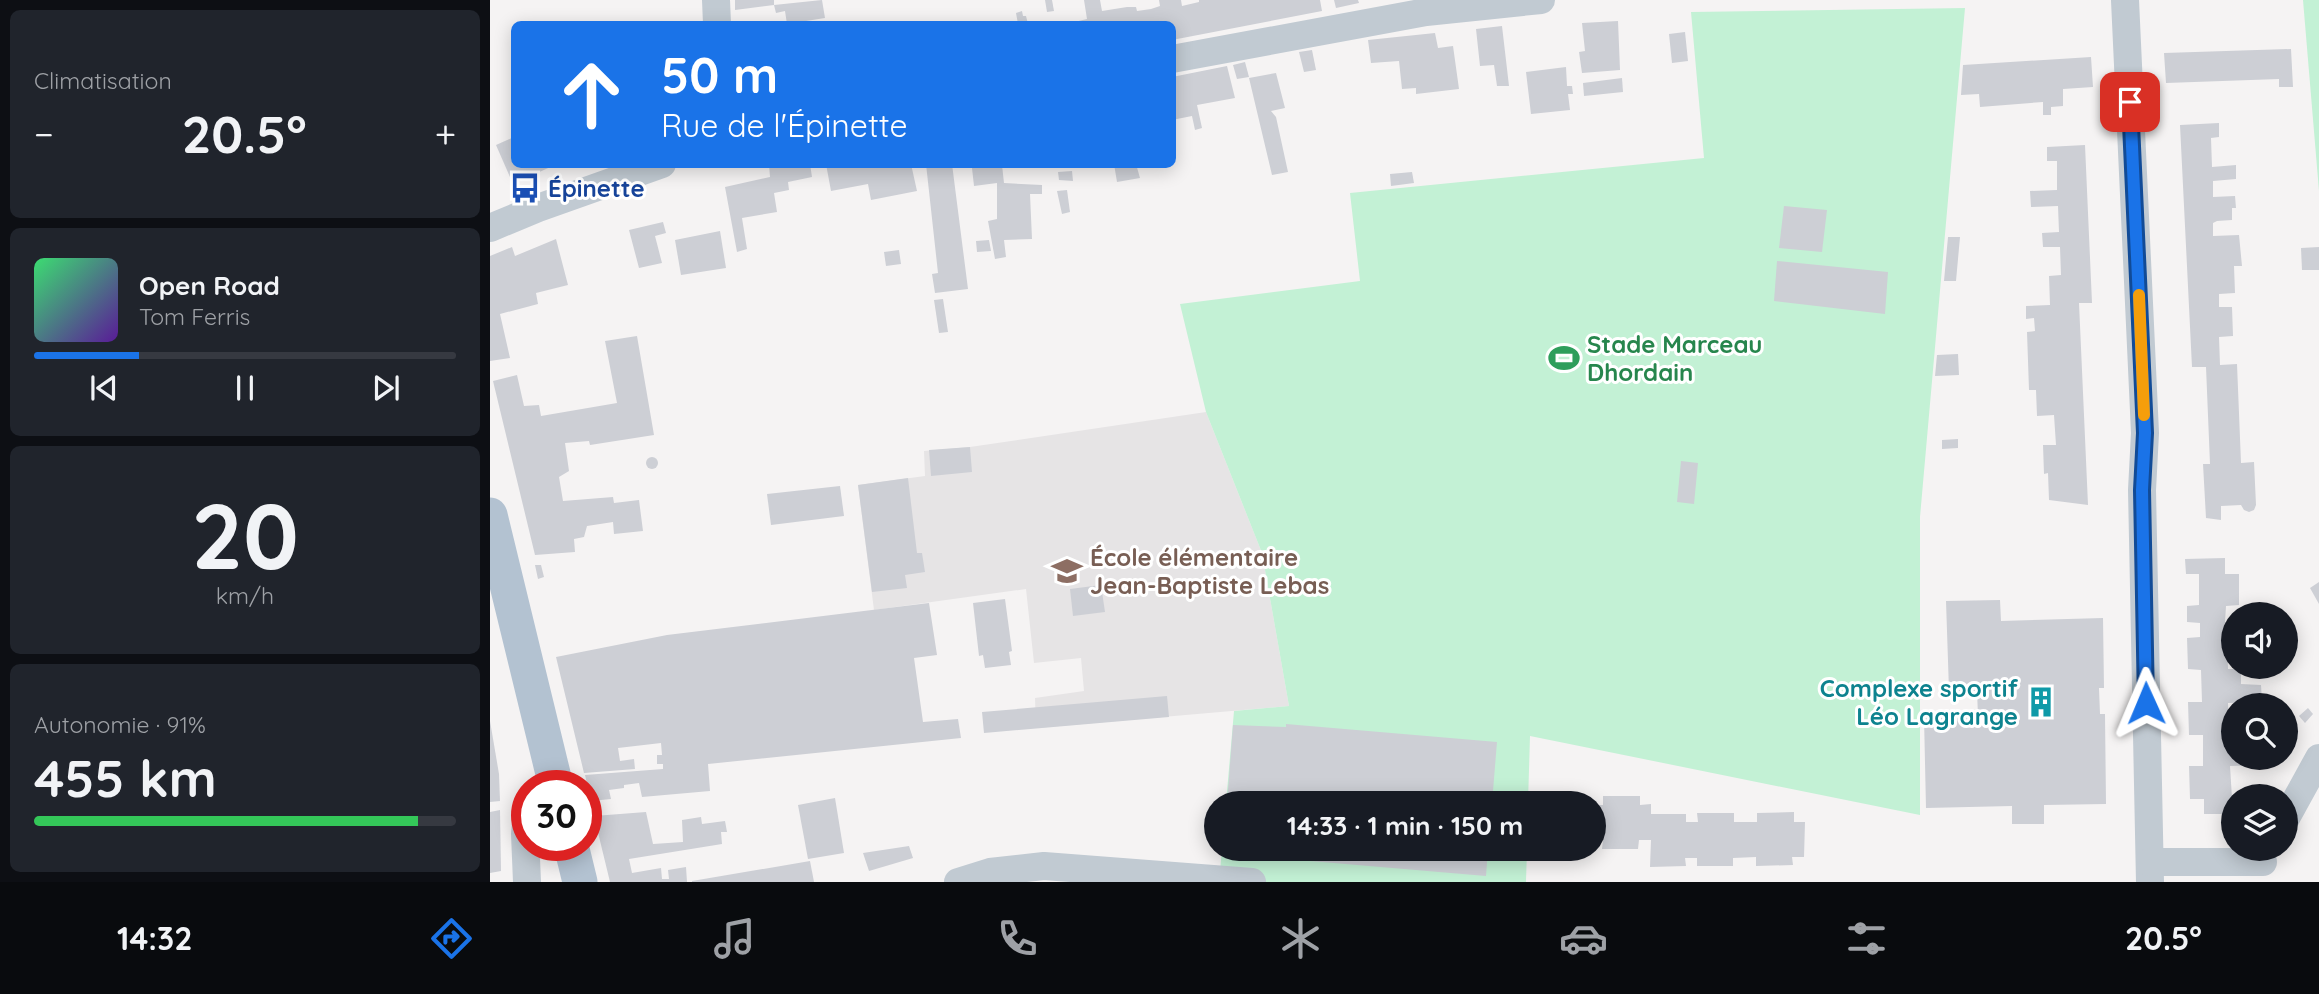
<!DOCTYPE html>
<html lang="fr">
<meta charset="utf-8">
<style>
body{margin:0;font-family:Quicksand,sans-serif;background:#20242c;color:#f1f3f6;height:100vh;display:flex;flex-direction:column;font-size:26px;white-space:nowrap}
*{box-sizing:border-box;margin:0}
p{font-size:23px;color:#9ea1a6}
.icon{flex:none;width:38px;height:38px;fill:none;stroke:currentColor;stroke-width:2;stroke-linecap:round;stroke-linejoin:round}
.map{position:relative;flex:1;overflow:hidden}
.side{display:flex;flex-direction:column;gap:10px;padding:10px;background:#0d0f14;width:490px}
.side>*{flex:none}
.guide{position:absolute;left:21px;top:21px;width:665px;height:147px;border-radius:10px;box-shadow:0 4px 18px #0003;background:#1a73e8;color:#fff;overflow:hidden}
.tools{position:absolute;left:1731px;top:602px;display:grid;gap:14px}
.tools a{display:grid;place-items:center;width:77px;height:77px;border-radius:50%;background:#171b24;box-shadow:0 4px 18px #0003;font-size:35px}
.speed{position:absolute;left:21px;top:770px;display:flex;gap:14px;font-size:35px;font-weight:700;text-align:center}
.speed>*{display:grid;place-content:center;width:91px;height:91px;border-radius:50%;background:#171b24;box-shadow:0 4px 18px #0003;line-height:1}
.speed .limit{border:10px solid #d22;background:#fff;color:#111}
.pin{position:absolute;display:grid;place-items:center;width:60px;height:60px;color:#fff;margin:-30px;border-radius:14px;box-shadow:0 4px 10px #0006}
.me{position:absolute;width:77px;margin:-38px;rotate:359deg;stroke-linejoin:round;filter:drop-shadow(0 0 5px #0008)}
.turn{display:flex;align-items:center;gap:24px;height:147px;padding:0 35px;font-size:32px}
.turn .icon{width:91px;height:91px;stroke-width:2.5}
.turn b{display:block;font-size:49px;line-height:60px}
.big{font-size:52px;font-weight:700;line-height:1.1}
.side .tile{flex:1;display:flex;flex-direction:column;justify-content:center;gap:10px;min-width:0;padding:0 24px;border-radius:10px;background:#20242c}
.side .dial{align-items:center;gap:0}
.dial b{font-size:91px;line-height:1}
.song{display:flex;align-items:center;gap:21px}
.cover{width:84px;height:84px;border-radius:10px;background:linear-gradient(135deg,hsl(140 70% 55%),hsl(270 70% 35%))}
.played{height:7px;border-radius:4px;background:linear-gradient(90deg,#1a73e8 25%,#363941 25%)}
.keys{display:flex;justify-content:space-around;direction:ltr}
.heat{display:flex;justify-content:space-between;align-items:center;font-size:38px;direction:ltr}
.charge{height:10px;border-radius:5px;background:linear-gradient(90deg,#34c759 91%,#363941 0)}
.trip{position:absolute;left:714px;top:791px;width:402px;height:70px;border-radius:35px;background:#171b24;box-shadow:0 4px 18px #0003;font-weight:700;line-height:70px;text-align:center}
.dock{display:flex;height:112px;justify-content:space-around;align-items:center;background:#090b0e;color:#9ea1a6}
.dock .icon{width:49px;height:49px}
.dock .on{color:#1a73e8}
.dock b{font-size:32px;color:#f1f3f6}
main{display:flex;flex:1;min-height:0}
.map>svg:first-child{display:block}
.education{fill:#e6e4e5}
.green{fill:#c3f1d5}
.building{fill:#cdcfd5}
.lines{fill:none;stroke-linecap:round;stroke-linejoin:round}
.minor{stroke:#c1cad2;stroke-width:28}
.major{stroke:#b3c2d1;stroke-width:35}
.route-casing{stroke:#114b97;stroke-width:18}
.route{stroke:#1a73e8;stroke-width:12}
.slow{stroke:#f59e0b;stroke-width:12}
.labels{text-anchor:middle;dominant-baseline:central;stroke-width:6;stroke-linejoin:round;paint-order:stroke}
.transit-label{font-size:24px;font-weight:bold;fill:#164399;stroke:#fff;text-anchor:start}
.leisure-label{font-size:24px;font-weight:bold;fill:#27864d;stroke:#fff;text-anchor:start}
.education-label{font-size:24px;font-weight:bold;fill:#785e54;stroke:#fff;text-anchor:start}
.culture-label{font-size:24px;font-weight:bold;fill:#0d838f;stroke:#fff;text-anchor:end}
</style>
<main>
<section class="side">
<div class="tile"><p>Climatisation</p>
<div class="heat"><a>−</a><b class="big">20.5°</b><a>+</a></div>
</div>
<div class="tile">
<div class="song"><i class="cover"></i><div><b>Open Road</b><p>Tom Ferris</p></div></div>
<div class="played"></div>
<div class="keys"><svg class="icon" aria-label="previous" viewBox="0 0 24 24"><path d="M18 5L8 12l10 7zM5 5v14"/></svg><svg class="icon" aria-label="pause" viewBox="0 0 24 24"><path d="M8 5v14M16 5v14"/></svg><svg class="icon" aria-label="next" viewBox="0 0 24 24"><path d="M6 5l10 7-10 7zM19 5v14"/></svg></div>
</div>
<div class="tile dial"><b>20</b><p>km/h</p></div>
<div class="tile"><p>Autonomie · 91%</p><b class="big">455 km</b><div class="charge"></div></div>
</section>
<div class="map">
<svg width="1829" height="882" viewBox="0 0 1829 882">
<rect width="100%" height="100%" fill="#f5f3f3"/>
<path class="education" d="M716 412 772 553 799 706 546 728 545 698 594 691 591 658 544 663 536 589 384 610 368 485 435 476 434 451 480 447Z"/>
<g class="green">
<path d="M1813 0H1829V191Z"/>
<path d="M1475 8 1430 517V815L1040 736 1038 803H736L744 711 799 706 772 553 716 412 690 304 870 281 860 193 1214 158 1201 12Z"/>
<path d="M732 849H1037L1036 882H729Z"/>
</g>
<g class="building">
<path d="M245 0H284V5L332 0 335 18 297 24 295 11 286 13 284 5 245 10Z"/>
<path d="M555 0H562L564 11 557 12Z"/>
<path d="M594 0H610L612 11 637 7H646L647 11 661 9 670 6 669 0H691L692 6 709 2V0H830L832 11 682 40V24H576L597 19Z"/>
<path d="M844 0H868L869 3 846 8Z"/>
<path d="M532 11 533 16H536L538 24H528L526 13Z"/>
<path d="M1128 21 1130 70 1092 73 1089 52 1095 51 1092 23Z"/>
<path d="M1012 26 1019 86H1007L1004 65 990 66 986 29Z"/>
<path d="M1195 32 1198 61 1182 63 1179 34Z"/>
<path d="M945 33 948 48 963 46 969 89 926 94V88L912 89 909 61 881 63 878 40Z"/>
<path d="M1801 49 1803 87H1789V79L1676 83 1674 53Z"/>
<path d="M822 50 826 70 814 72 809 52Z"/>
<path d="M1601 57 1603 87 1573 89V106L1561 107V115H1553V102L1490 107 1489 94 1471 95 1473 65Z"/>
<path d="M755 62 759 77 747 79 743 65Z"/>
<path d="M737 66 745 98 707 105 712 128 705 130 702 116 682 120V77Z"/>
<path d="M1076 67 1077 86H1082L1083 94H1078L1080 110 1041 114 1036 72Z"/>
<path d="M786 73 795 108 781 111 786 117 798 172 782 175 759 78Z"/>
<path d="M1132 78 1133 92 1094 96 1093 83Z"/>
<path d="M1729 123V137L1721 138 1722 167 1746 165V179L1723 181V197L1745 196 1746 208H1742V220L1727 221 1723 223V236L1749 235 1752 266H1744L1745 293 1729 294V307H1742L1743 336 1729 337 1730 365 1747 364 1751 463 1764 462 1766 505 1764 510 1759 512 1754 510 1751 505 1731 506V520L1716 518 1713 464H1720L1716 367H1702L1690 125Z"/>
<path d="M24 137V164H67L23 184 6 145Z"/>
<path d="M1595 145 1602 303H1589L1598 505 1559 500 1558 473 1554 474 1553 445H1566L1564 415 1547 416 1546 390H1539L1537 332 1545 331 1544 318 1536 319V306L1560 305 1559 276 1571 275 1570 247H1553L1552 233 1569 232 1568 206 1541 207 1540 191 1567 190V161H1557V147Z"/>
<path d="M279 164H320L322 177 298 182 299 190 284 193 287 212 252 218 257 249 247 252 235 187 280 177Z"/>
<path d="M336 164H421L427 191 381 200 378 184 341 191Z"/>
<path d="M436 164H462L478 289 445 293 442 274 448 273Z"/>
<path d="M624 164H646L650 178 627 182Z"/>
<path d="M512 165 514 183 552 185V194H540L542 239 514 240 516 257 505 259 498 221 507 219V183L484 186 482 168Z"/>
<path d="M582 171 583 181 569 180 568 172Z"/>
<path d="M922 172 924 183 901 186 900 174Z"/>
<path d="M577 190 580 212 572 214 567 191Z"/>
<path d="M1294 206 1337 210 1332 252 1289 248Z"/>
<path d="M173 222 176 233 165 236 172 263 149 268 139 230Z"/>
<path d="M230 231 236 268 191 275 185 240Z"/>
<path d="M1458 237H1470L1466 281H1454Z"/>
<path d="M66 239 78 285 46 293 48 304 10 314 20 358 0 361V256L22 247 25 256Z"/>
<path d="M499 240 501 251 487 252 486 241Z"/>
<path d="M1829 247V270H1812L1811 248Z"/>
<path d="M409 250 411 264 396 266 394 252Z"/>
<path d="M1287 261 1398 272 1395 314 1284 301Z"/>
<path d="M453 299 458 332 449 333 444 300Z"/>
<path d="M147 336 164 435 100 445 99 441 75 443 79 471 69 477 73 501 123 497 124 503 149 500 153 531 124 534 123 522 97 526 94 537 84 539 85 552 45 555 3 381 27 375 34 406 49 405 51 416 127 403 115 341Z"/>
<path d="M1468 354 1469 375 1445 376 1447 355Z"/>
<path d="M1468 439V448L1452 449V440Z"/>
<path d="M480 447 482 472 441 476 439 450Z"/>
<circle cx="162" cy="463" r="6"/>
<path d="M1191 461 1208 463 1204 504 1187 502Z"/>
<path d="M418 478 427 553H432L435 572 415 575 417 588 382 592 368 485Z"/>
<path d="M350 486 354 516 281 525 277 494Z"/>
<path d="M1735 558V574H1749V605L1736 606 1735 622H1743V639H1737L1738 669H1751V684L1771 685 1772 702 1738 703 1739 733H1743V758H1772V765L1740 766 1743 814H1714V799H1700L1699 766H1713V735H1699L1698 702H1712L1711 670 1698 669 1697 638 1710 637V623L1697 622V606L1709 605V574H1696L1695 559Z"/>
<path d="M45 565H51L54 577 48 579Z"/>
<path d="M1829 582V604L1820 588Z"/>
<path d="M611 585 615 612 583 616 580 589Z"/>
<path d="M515 599 522 651 519 652 521 665 495 668 493 655 489 656 483 603Z"/>
<path d="M1510 600 1511 621 1613 618 1614 688H1609L1610 714H1615L1616 804 1554 805V824H1522V806L1436 808 1434 717 1488 716 1487 691H1459L1456 601Z"/>
<path d="M439 603 447 655 424 658 433 722 468 719 471 738 218 764 220 791 152 797 149 783 134 785V788L119 790 121 799 101 801 95 775 173 769V764H167V755H172L171 743 128 748 130 761 144 759 145 769 94 773 66 657 177 635Z"/>
<path d="M677 696 679 717 494 733 492 712Z"/>
<path d="M1818 708 1823 714 1815 723 1809 716Z"/>
<path d="M0 721 9 774 10 801 0 802Z"/>
<path d="M796 724 1007 742 1002 803H737L743 725 796 727Z"/>
<path d="M1090 795V803H1053L1052 796Z"/>
<path d="M1113 796H1150V805L1161 804V814H1196V822H1208L1207 813H1244V822H1267V813L1304 812V822H1315L1314 857H1302L1303 865 1266 866V857L1243 858V866H1207V858H1195L1196 866 1160 867 1161 840H1149L1148 849H1112L1113 840H1104V805H1113Z"/>
<path d="M345 798 354 853 318 859 308 805Z"/>
<path d="M10 810 11 871 0 873V812Z"/>
<path d="M156 812 163 844 193 842 192 820 211 817 212 824 235 821 237 832H231L232 844 139 859 142 873 171 868 172 879H179L178 870 196 867 197 882H120L104 816Z"/>
<path d="M419 846 423 858 379 871 373 853Z"/>
<path d="M741 849H998L996 876 785 858V854L741 851Z"/>
<path d="M320 861 324 882H202V881Z"/>
</g>
<g class="lines">
<g class="minor">
<path d="M226 0 227 24"/>
<path d="M1635 0 1655 433 1652 490 1660 882"/>
<path d="M682 59 936 12 1051 0"/>
<path d="M0 228 48 208 172 164"/>
<path d="M37 814 35 834 37 882"/>
<path d="M1796 818 1829 758"/>
<path d="M1660 862H1773"/>
<path d="M468 882 500 872 554 866 762 882"/>
</g>
<g class="major">
<path d="M0 515 66 786"/>
<path d="M81 845 90 882"/>
</g>
</g>
<g class="lines">
<g class="route-casing">
<path id="route" d="M1640 102 1655 433 1652 490 1656 703"/>
</g>
<use href="#route" class="route"/>
<path class="slow" d="M1649 295 1654 415"/>
</g>
<defs>
<g id="bus-bare" transform="scale(2.415)"><path d="M-5-6H5V4H4V6H2V4H-2V6H-4V4H-5ZM-3.5-4V0h7V-4ZM-3.5 1.2v1.5H-2V1.2ZM2 1.2v1.5H3.5V1.2Z" fill="#1a4fb4" stroke="#fff" stroke-width="2.5" paint-order="stroke"/></g>
<g id="stadium-bare" transform="scale(2.415)"><path d="M0-5a6.5 5 0 1 0 0 10a6.5 5 0 1 0 0-10ZM-3.5-1.8h7v3.6h-7Z" fill="#2e9e5b" stroke="#fff" stroke-width="2.5" paint-order="stroke"/></g>
<g id="school-bare" transform="scale(2.415)"><path d="M0-5L7-2L0 1L-7-2ZM-4 1L0 2.5L4 1V4Q0 6-4 4Z" fill="#8d6e63" stroke="#fff" stroke-width="2.5" paint-order="stroke"/></g>
<g id="building-bare" transform="scale(2.415)"><path d="M-4-6H4V6H1V3H-1V6H-4ZM-2.5-4.3h1.7v1.8h-1.7ZM.8-4.3h1.7v1.8H.8ZM-2.5-1h1.7V.8h-1.7ZM.8-1h1.7V.8H.8Z" fill="#0f9aa8" stroke="#fff" stroke-width="2.5" paint-order="stroke"/></g>
</defs>
<g fill-rule="evenodd">
<use href="#bus-bare" x="35" y="188"/>
<use href="#stadium-bare" x="1074" y="358"/>
<use href="#school-bare" x="577" y="571"/>
<use href="#building-bare" x="1551" y="702"/>
</g>
<g class="labels">
<g class="transit-label">
<text x="58" y="188">Épinette</text>
</g>
<g class="leisure-label">
<text x="1097" y="344">Stade Marceau<tspan x="1097" dy="28">Dhordain</tspan></text>
</g>
<g class="education-label">
<text x="600" y="557">École élémentaire<tspan x="600" dy="28">Jean-Baptiste Lebas</tspan></text>
</g>
<g class="culture-label">
<text x="1528" y="688">Complexe sportif<tspan x="1528" dy="28">Léo Lagrange</tspan></text>
</g>
</g>
</svg>
<div class="tools">
<a><svg class="icon" aria-label="sound" viewBox="0 0 24 24"><path d="M4 9h4l5-4v14l-5-4H4zM17 9q2 3 0 6"/></svg></a>
<a><svg class="icon" aria-label="search" viewBox="0 0 24 24"><circle cx="10" cy="10" r="6"/><path d="M15 15l6 6"/></svg></a>
<a><svg class="icon" aria-label="layers" viewBox="0 0 24 24"><path d="M12 4l9 5-9 5-9-5zM3 14l9 5 9-5"/></svg></a>
</div>
<div class="speed"><div class="limit">30</div></div>
<div class="pin" style="left:1640px;top:102px;background:#d93025"><svg class="icon" aria-label="arrive" viewBox="0 0 24 24"><path d="M6 21V4h12l-3 4 3 4H6"/></svg></div>
<svg class="me" style="left:1656px;top:703px" viewBox="-20 -20 40 40"><path d="M0-17L14 15 0 8-14 15z" fill="#1a73e8" stroke="#fff" stroke-width="4"/></svg>
<div class="trip">14:33 · 1 min · 150 m</div>
<div class="guide">
<div class="turn"><svg class="icon" aria-label="ahead" viewBox="0 0 24 24"><path d="M12 20V5M6 11l6-6 6 6"/></svg><div><b>50 m</b>Rue de l'Épinette</div></div>
</div>
</div>
</main>
<nav class="dock">
<b>14:32</b>
<svg class="icon on" aria-label="directions" viewBox="0 0 24 24"><path d="M12 3l9 9-9 9-9-9zM9 14v-3h6M13 9l2 2-2 2"/></svg>
<svg class="icon" aria-label="music" viewBox="0 0 24 24"><path d="M9 18V5l10-2v13"/><circle cx="6" cy="18" r="3"/><circle cx="16" cy="16" r="3"/></svg>
<svg class="icon" aria-label="phone" viewBox="0 0 24 24"><path d="M5 4h4l2 5-3 2q2 4 5 5l2-3 5 2v4C11 20 4 13 5 4z"/></svg>
<svg class="icon" aria-label="climate" viewBox="0 0 24 24"><path d="M12 3v18M4 7l16 10M4 17L20 7"/></svg>
<svg class="icon" aria-label="car" viewBox="0 0 24 24"><path d="M5 17H2v-5l4-1 3-4h7l3 4 3 1v5h-3M9 17h6M6 11h13"/><circle cx="7" cy="17" r="2"/><circle cx="17" cy="17" r="2"/></svg>
<svg class="icon" aria-label="filters" viewBox="0 0 24 24"><path d="M4 7h16M4 17h16"/><circle cx="9" cy="7" r="2"/><circle cx="15" cy="17" r="2"/></svg>
<b>20.5°</b>
</nav>
